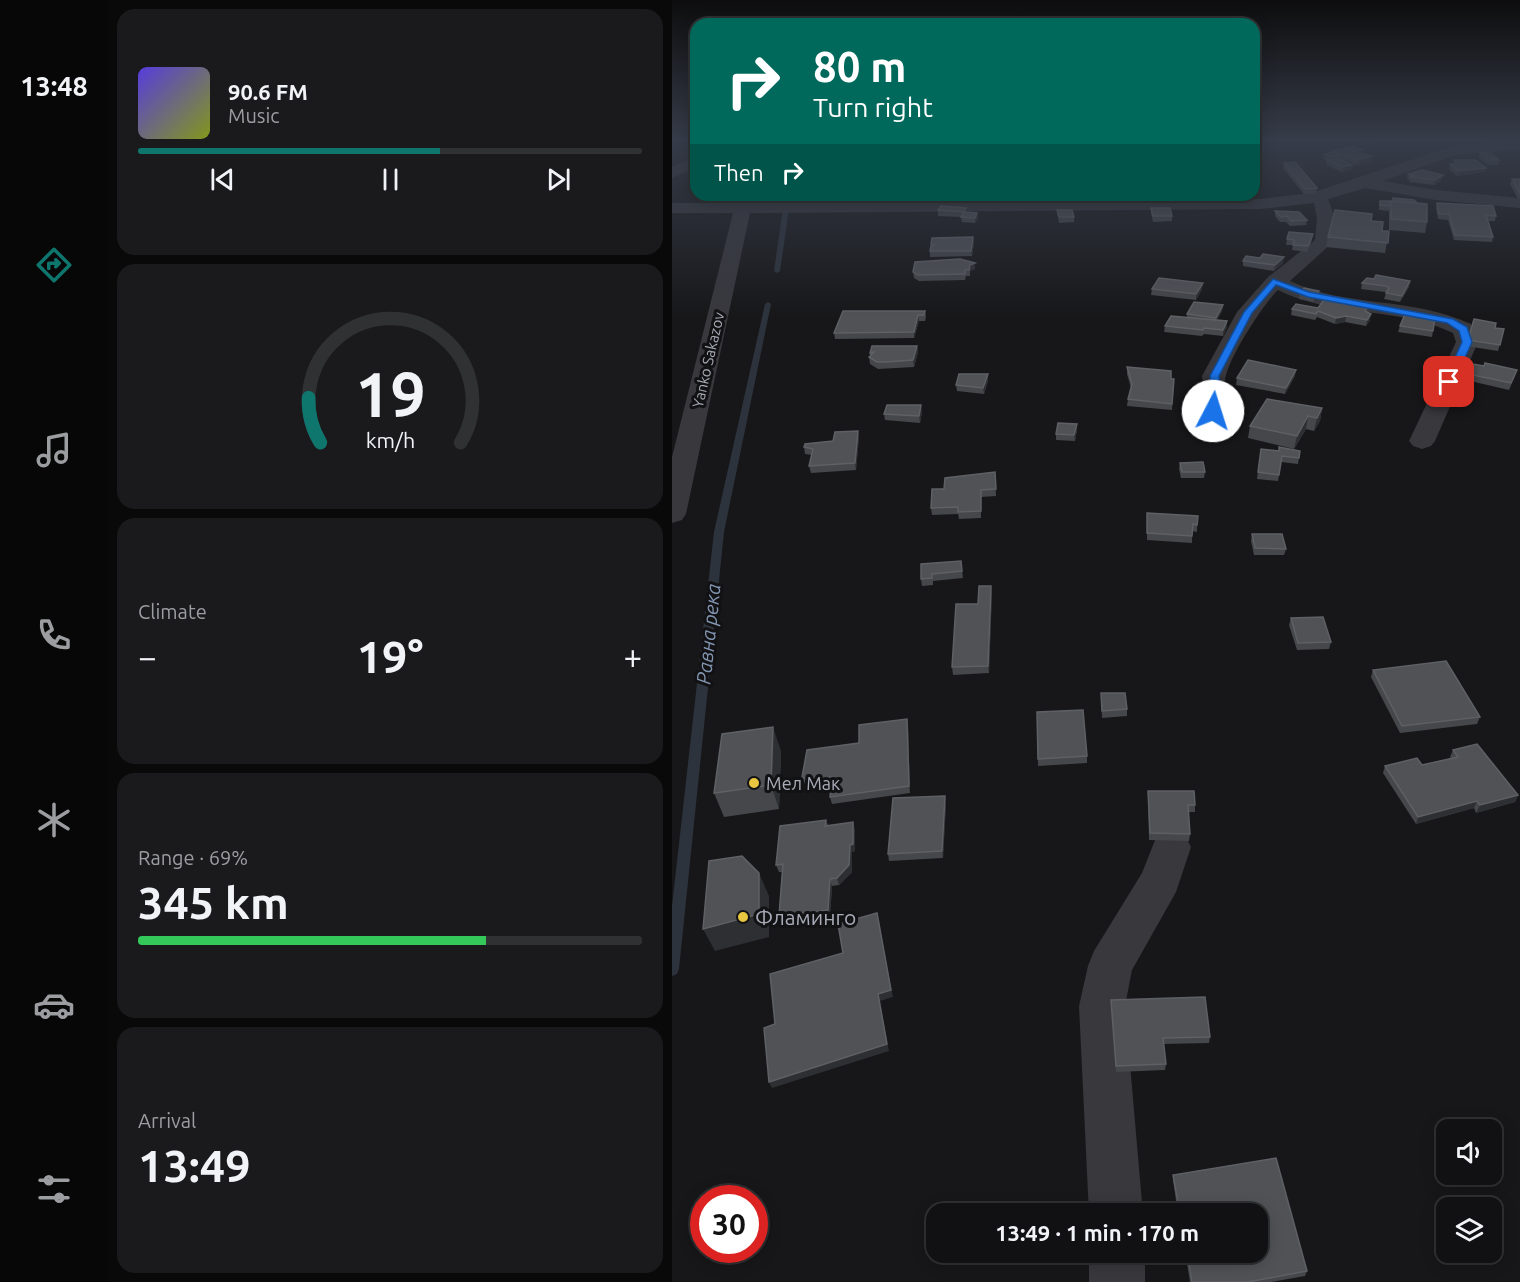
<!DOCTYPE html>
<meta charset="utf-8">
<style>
body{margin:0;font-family:Ubuntu,sans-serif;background:#1a1a1c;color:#f1f3f6;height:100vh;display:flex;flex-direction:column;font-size:22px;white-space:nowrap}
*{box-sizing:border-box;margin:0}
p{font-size:20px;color:#9c9da0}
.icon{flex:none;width:33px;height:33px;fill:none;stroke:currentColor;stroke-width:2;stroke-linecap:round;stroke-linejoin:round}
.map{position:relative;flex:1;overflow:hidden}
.details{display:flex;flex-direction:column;gap:9px;padding:9px;background:#09090a;width:564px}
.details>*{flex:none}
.banner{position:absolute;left:18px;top:18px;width:570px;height:183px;border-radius:18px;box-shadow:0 3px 15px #0003,0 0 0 2px #303133;background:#00695c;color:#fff;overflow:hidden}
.fabs{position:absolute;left:764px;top:1119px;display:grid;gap:12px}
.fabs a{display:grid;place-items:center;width:66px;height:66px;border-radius:12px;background:#111113;box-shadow:0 3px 15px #0003,0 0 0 2px #303133;font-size:30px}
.speed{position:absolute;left:18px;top:1185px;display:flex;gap:12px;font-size:30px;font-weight:700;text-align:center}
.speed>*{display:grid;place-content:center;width:78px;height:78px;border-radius:50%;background:#111113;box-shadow:0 3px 15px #0003,0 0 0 2px #303133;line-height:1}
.speed .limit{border:9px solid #d22;background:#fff;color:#111}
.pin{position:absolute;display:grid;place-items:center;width:51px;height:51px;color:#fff;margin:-26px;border-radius:12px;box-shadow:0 3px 9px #0006}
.me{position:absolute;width:66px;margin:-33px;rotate:5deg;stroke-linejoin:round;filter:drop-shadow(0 0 4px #0008)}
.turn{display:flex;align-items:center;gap:21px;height:126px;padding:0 24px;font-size:27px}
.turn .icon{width:78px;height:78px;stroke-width:2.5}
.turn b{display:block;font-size:42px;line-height:51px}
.then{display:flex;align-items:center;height:57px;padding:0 24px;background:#0003;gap:12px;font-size:22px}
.big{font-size:45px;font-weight:700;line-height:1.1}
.details .tile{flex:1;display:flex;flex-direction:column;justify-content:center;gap:9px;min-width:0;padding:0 21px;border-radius:18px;background:#1a1a1c}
.details .dial{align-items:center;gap:0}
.dial svg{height:156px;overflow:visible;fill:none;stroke:#303133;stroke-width:7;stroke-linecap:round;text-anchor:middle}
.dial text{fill:#f1f3f6;stroke:none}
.song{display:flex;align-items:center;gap:18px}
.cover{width:72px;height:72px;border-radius:9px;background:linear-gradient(135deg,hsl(250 70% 55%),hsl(70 70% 35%))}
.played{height:6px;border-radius:3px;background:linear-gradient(90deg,#0f766e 60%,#303133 60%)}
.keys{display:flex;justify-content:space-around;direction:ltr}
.heat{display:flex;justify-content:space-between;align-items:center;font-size:33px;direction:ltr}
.charge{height:9px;border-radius:4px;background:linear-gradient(90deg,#34c759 69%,#303133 0)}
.trip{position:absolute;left:254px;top:1203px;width:342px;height:60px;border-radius:18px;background:#111113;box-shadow:0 3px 15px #0003,0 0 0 2px #303133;font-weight:700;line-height:60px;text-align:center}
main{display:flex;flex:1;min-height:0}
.tabs{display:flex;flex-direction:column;width:108px;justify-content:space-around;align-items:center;background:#070708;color:#9c9da0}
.tabs .icon{width:42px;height:42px}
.tabs .on{color:#0f766e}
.tabs b{font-size:27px;color:#f1f3f6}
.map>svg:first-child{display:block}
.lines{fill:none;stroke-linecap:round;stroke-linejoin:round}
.stream{fill:#2d333c;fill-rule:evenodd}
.minor{fill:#38383d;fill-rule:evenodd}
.wall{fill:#45474a}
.shaded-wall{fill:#2e2f32}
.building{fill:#505256;stroke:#5e6065;stroke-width:1.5}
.route{fill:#1a73e8;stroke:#114b97;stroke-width:1.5}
.poi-dot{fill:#e8c63f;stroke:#121214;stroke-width:2}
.labels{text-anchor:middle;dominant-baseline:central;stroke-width:6;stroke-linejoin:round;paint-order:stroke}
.far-street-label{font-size:15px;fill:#a9acb8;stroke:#121214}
.poi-label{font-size:18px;fill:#a9acb8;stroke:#121214;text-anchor:start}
.water-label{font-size:20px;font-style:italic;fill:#8295b1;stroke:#121214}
.near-poi-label{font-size:21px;fill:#a9acb8;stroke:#121214;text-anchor:start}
</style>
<main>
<nav class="tabs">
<b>13:48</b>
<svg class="icon on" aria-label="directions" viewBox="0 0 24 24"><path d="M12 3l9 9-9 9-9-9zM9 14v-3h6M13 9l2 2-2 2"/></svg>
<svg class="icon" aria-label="music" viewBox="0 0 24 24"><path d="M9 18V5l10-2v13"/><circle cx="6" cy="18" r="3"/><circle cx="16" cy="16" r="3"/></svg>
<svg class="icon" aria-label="phone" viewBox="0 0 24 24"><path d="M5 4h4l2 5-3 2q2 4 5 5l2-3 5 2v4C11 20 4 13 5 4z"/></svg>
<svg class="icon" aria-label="climate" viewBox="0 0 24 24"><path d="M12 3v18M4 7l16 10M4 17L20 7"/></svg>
<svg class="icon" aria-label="car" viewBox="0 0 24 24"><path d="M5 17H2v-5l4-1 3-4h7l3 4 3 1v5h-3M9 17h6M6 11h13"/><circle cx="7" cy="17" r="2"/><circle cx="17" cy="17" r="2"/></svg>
<svg class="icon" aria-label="filters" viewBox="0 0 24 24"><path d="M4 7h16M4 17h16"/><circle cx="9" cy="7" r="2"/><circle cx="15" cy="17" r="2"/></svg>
</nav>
<section class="details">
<div class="tile">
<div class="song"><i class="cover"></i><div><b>90.6 FM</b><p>Music</p></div></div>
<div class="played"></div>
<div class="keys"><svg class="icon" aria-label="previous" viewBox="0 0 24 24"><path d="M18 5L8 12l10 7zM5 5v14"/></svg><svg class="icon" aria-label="pause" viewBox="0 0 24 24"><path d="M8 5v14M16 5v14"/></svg><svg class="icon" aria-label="next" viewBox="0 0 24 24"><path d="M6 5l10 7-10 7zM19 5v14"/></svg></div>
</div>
<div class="tile dial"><svg viewBox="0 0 100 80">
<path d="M14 69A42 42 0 1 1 86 69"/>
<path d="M14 69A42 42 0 0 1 8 46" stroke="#0f766e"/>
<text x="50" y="56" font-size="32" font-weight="700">19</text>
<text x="50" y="72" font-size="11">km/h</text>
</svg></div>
<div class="tile"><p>Climate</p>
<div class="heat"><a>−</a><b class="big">19°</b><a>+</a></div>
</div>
<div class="tile"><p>Range · 69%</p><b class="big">345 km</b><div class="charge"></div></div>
<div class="tile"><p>Arrival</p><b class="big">13:49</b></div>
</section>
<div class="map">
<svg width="848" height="1282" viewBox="0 0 848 1282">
<rect width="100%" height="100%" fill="#171719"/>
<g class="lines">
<g class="stream">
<path d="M113 195H119L108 271 105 273 102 271Z"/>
<path d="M96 302 99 304 52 532 7 969 5 974 0 976V906L42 532 93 304Z"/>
</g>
<g class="minor">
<path d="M848 141V149L783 155 711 181 764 190 848 198V208L764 200 693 188 656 199 663 218 661 242 618 281C674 308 738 296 799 324L806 342 763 441 759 446 750 449 741 446 737 441 784 342 781 333C726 306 661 318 606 290 591 304 559 355 554 375 550 390 560 402 550 416L541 418 532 416 529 411 532 399 530 376 565 312 596 277 643 240 645 218 642 203 588 209 78 213 14 514 10 520 0 523V457L61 213H0V203L588 199 639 193 781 146Z"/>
<path d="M24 156V167L0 178V167Z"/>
<path d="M499 830 513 835 519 847 504 892 460 970 453 1006 471 1214H417L407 1006 416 966 422 951 470 873 485 835Z"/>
<rect x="417" y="1252" width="56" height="30"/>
</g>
</g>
<g class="wall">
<path d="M582 140H595L594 142H582Z"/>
<path d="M693 140H705L697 144 692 143Z"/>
<path d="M661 151 690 153 699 161 685 165 667 158V159L680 165 679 170 670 172 654 165 655 160 651 159 652 154 661 152Z"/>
<path d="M808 153 827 160 826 165H816L807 158Z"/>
<path d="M782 160 814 168 812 172 785 176 777 169 778 164H781Z"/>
<path d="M612 163 645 188 644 194H632L611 168Z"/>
<path d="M736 174 770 180 762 185 737 182 738 180 735 179Z"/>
<path d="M840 179H848V199H846L838 184Z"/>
<path d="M721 198 755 222 753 233 717 230V211L707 210V206L708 201H721Z"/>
<path d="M765 203 824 216 823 221H816L821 237 820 242 782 240 776 220 766 219 764 208Z"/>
<path d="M479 208 500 216V221L481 222 479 213Z"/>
<path d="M266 210 305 213 306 218 303 223 290 222 289 217 266 216Z"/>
<path d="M385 210 402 217V222L387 223Z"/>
<path d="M603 211 635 220 634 225 618 226 614 222H608L603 216Z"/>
<path d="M699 221 710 231H717L713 253 654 247 656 237Z"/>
<path d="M641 234 640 240 635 252 620 250 621 245H614L615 239Z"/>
<path d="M301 237 302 243 300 256 258 257V251L259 244Z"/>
<path d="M571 261 611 263 602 271 571 266Z"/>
<path d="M303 269 298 271V276H294L293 280 247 281 242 278 241 272Z"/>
<path d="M690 283 737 287 728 302 712 299 714 293 713 292 689 289Z"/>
<path d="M480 289H530L524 300 479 295Z"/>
<path d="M628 293 646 297 642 302 627 299Z"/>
<path d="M551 305 550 311 545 320 555 321V327L551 336 532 334 530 336 492 332 493 326 515 317V314Z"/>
<path d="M646 308 695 312 698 320 694 326 673 322 663 324 645 317 643 320 619 315 620 309Z"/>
<path d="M253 311 254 317 253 321H247L242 338 163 339 162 333Z"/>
<path d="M802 319 823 328 832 329 826 351 794 346Z"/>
<path d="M728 326 761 331 760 337 726 332Z"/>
<path d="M245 346 246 352 242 367 206 369 198 364 197 357 198 356V353Z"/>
<path d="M455 367 502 379 500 410 455 406 456 399 459 388 455 374Z"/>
<path d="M316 374V381L312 394 285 391 284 385Z"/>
<path d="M796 374 843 376 837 390 794 380Z"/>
<path d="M623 376 613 394 564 385 565 378Z"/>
<path d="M650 408 648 421 642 431 634 429 622 449 576 438 578 426Z"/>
<path d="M250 412 248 423 213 420 212 414Z"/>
<path d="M405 424V430L403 441 384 440V434Z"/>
<path d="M187 437 184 470 139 473 137 466 140 455 133 454 132 447Z"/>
<path d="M589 449 607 451H628L626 464 609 462 606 481 585 479Z"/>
<path d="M508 463 533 472 532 478H509L507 469Z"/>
<path d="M323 472 324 496 309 497V518L287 519 286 514 260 515 259 508 272 489Z"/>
<path d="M475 513 525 525V532L520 531V543L475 540Z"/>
<path d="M580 534 614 549 612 555H582L579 541Z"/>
<path d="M289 561 291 578 261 581V585L250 586 249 579Z"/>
<path d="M320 593 317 673 281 675 280 667 306 604Z"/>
<path d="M619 618 659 642 657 649 625 650 617 625Z"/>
<path d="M701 670 808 717 805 724 728 733 699 677Z"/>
<path d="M429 693 455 709V716L430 718Z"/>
<path d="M365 712 415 756V763L366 766Z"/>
<path d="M236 726 238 793 160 804 158 797 159 784 140 789 133 784 130 777 187 743Z"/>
<path d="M781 750 846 795 843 802 804 813 802 808 744 824 711 773 713 766 750 765 779 758 778 757Z"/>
<path d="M109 751 107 809 52 817 42 793Z"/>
<path d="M476 791 523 805V812H516L518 834 517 841 477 840Z"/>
<path d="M274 803 271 858 217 861 216 854Z"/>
<path d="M154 820 156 825 183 829V851L180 852V872L167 885 160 886 158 917 110 923 107 916 110 872H107L104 865Z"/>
<path d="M439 1000 538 1037 537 1043 491 1044 494 1064 493 1070 444 1072Z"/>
<path d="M604 1158 635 1271 633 1276 599 1282H518L513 1252H585V1214H506L501 1180V1175Z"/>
</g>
<g class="shaded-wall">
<path d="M698 140H705L697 144Z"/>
<path d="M668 155 667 160 658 162 659 157Z"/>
<path d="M700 156 699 161 685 165 686 160Z"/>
<path d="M680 165 679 170 670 172V167Z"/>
<path d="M814 168 812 172 785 176 786 171Z"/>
<path d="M771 175 770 180 762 185 763 180Z"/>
<path d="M305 213 306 218 303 223V218Z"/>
<path d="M301 237 302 243 300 256 299 251Z"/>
<path d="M612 257 611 263 602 271 603 265Z"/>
<path d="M303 263V269L298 271V276V265Z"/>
<path d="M738 281 737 287 728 302 730 296Z"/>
<path d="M531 283 530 289 524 300V294Z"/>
<path d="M647 291 646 297 642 302 643 296Z"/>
<path d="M551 305 550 311 543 324 544 318Z"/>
<path d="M699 314 698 320 694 326 695 320Z"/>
<path d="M246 315 247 321 242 338V332Z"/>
<path d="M674 316 673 322 663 324 664 318Z"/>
<path d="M555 321V327L551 336V330Z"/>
<path d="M245 346 246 352 242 367 241 360Z"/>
<path d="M624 370 623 376 613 394 614 388Z"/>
<path d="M316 374V381L312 394 311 388Z"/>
<path d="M249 405 250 412 248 423 247 416Z"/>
<path d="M650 408 648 421 642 431 645 418Z"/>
<path d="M636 416 634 429 622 449 625 436Z"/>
<path d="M405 424V430L403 441 402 435Z"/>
<path d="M186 431 187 437 184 470 183 463Z"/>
<path d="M319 586 320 593 317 673 316 666Z"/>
<path d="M235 719 236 726 238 793 237 786Z"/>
<path d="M101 727 109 751 107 809 99 785Z"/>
<path d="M160 777 162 784 140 789 138 782Z"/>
<path d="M846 795 843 802 804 813 808 805Z"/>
<path d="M273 796 274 803 271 858 270 851Z"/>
<path d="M805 801 802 808 744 824 746 817Z"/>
<path d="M181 822 183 829V851L180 852V872L167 885 165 878 178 845Z"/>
<path d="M87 873 97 896V937L43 951 31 929Z"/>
<path d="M158 879 160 886 158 917 156 910Z"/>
<path d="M205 913 221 997 208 1001 217 1051 100 1088 97 1082 206 994Z"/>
</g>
<g class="building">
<path d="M680 146 690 150 683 152 700 156 686 160 661 151Z"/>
<path d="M661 152 668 155 659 157 652 154Z"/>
<path d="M808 153H819L827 160H817Z"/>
<path d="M665 158 680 165 670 167 655 160Z"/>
<path d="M782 160H804L814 168 786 171 778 164H786Z"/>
<path d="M623 162 645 188 633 189 612 163Z"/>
<path d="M750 170 771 175 763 180 738 177 741 176 736 174Z"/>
<path d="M840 179H848V194Z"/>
<path d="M721 198 742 200 745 203 721 201Z"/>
<path d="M708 201H719L718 206 708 205Z"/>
<path d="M719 201 755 204V222L719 219Z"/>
<path d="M765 203 821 206 824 216 814 215 821 237 783 235 777 214H767Z"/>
<path d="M269 206 294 208 292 212 266 210Z"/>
<path d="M479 208H498L500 216H481Z"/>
<path d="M385 210H400L402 217H387Z"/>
<path d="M663 210 700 214 699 221 711 222 710 231H717L716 243 656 237Z"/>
<path d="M603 211 627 212 635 220 619 221 615 216 609 217Z"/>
<path d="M292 212 305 213 303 218 289 217Z"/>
<path d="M617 232 641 234 636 246 621 245 622 240 615 239Z"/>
<path d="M301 237 299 251H258L259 246 262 245 259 244 260 238Z"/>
<path d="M591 254 612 257 603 265 571 261 574 256 588 258Z"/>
<path d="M288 259 303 263 298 265 297 270H293V274L246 275 241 272 243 262Z"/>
<path d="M704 275 738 281 730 296 714 293 717 288 714 286 690 283 695 278 702 279Z"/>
<path d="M487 278 531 283 524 294 480 289Z"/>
<path d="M632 288 647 291 643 296 628 293Z"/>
<path d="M654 297 697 305 693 311 699 314 695 320 674 316 664 318 646 311 644 314 620 309 624 304 646 308Z"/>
<path d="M522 302 551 305 544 318 515 314Z"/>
<path d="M171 311H253L252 315H246L242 332 162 333Z"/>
<path d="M733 314 763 318 761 331 728 326Z"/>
<path d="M499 316 555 321 551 330 532 328 531 330 493 326Z"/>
<path d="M802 319 824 323 823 328 832 329 828 345 796 340Z"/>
<path d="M200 346H245L241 360 214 362H205L197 357 202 352 198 353Z"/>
<path d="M576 360 624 370 614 388 565 378Z"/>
<path d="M813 363 845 370 839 383 796 374 801 364 812 366Z"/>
<path d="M455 367 499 371V379H502L500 404 456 399 460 384Z"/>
<path d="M287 374H316L311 388 284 385Z"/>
<path d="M595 399 650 408 645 418 636 416 625 436 578 426Z"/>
<path d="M215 405H249L247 416 212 414Z"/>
<path d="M386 423 405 424 402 435 384 434Z"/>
<path d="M186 431 183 463 137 466 141 449 132 447 133 444 161 441 163 432Z"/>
<path d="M607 447 628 451 627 458 610 456 607 475 586 472 589 449 607 451Z"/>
<path d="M531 462 533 472H510L508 463Z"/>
<path d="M323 472 324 489 309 490V511L286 512V507L259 508 260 489H272L273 478Z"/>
<path d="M475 513 526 516 525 525 521 524 520 536 475 533Z"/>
<path d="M580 534H610L614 549 583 548Z"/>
<path d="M289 561 290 571 260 574V578L249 579V564Z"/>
<path d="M307 586H319L316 666 280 667 284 604H306Z"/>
<path d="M651 617 659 642 626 643 619 618Z"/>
<path d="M774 661 808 717 730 726 701 670Z"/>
<path d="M429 693H453L455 709 430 711Z"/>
<path d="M411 710 415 756 366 759 365 712Z"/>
<path d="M235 719 237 786 158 797 160 777 138 782 130 777 135 750 187 743V725Z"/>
<path d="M101 727 99 785 42 793 50 734Z"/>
<path d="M805 744 846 795 808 805 805 801 746 817 713 766 745 758 750 765 786 757 781 750Z"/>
<path d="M476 791H522L523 805H516L518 834 478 833Z"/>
<path d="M273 796 270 851 216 854 221 798Z"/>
<path d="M154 820 153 826 181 822V844L178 845 177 865 165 878 158 879 156 910 107 916 111 864 104 865 108 826Z"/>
<path d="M70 856 87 873V914L31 929 37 861Z"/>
<path d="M205 913 219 990 206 994 215 1044 97 1082 92 1028 103 1024 98 974 171 953 166 924Z"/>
<path d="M533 997 538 1037 491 1038 494 1064 444 1066 439 1000Z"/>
<path d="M604 1158 635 1271 576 1282H520L515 1252H585V1214H508L501 1175Z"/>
</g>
<linearGradient id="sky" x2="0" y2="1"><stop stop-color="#0d0d0e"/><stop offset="0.44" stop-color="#363c49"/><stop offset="1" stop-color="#363c49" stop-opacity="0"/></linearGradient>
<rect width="848" height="319" fill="url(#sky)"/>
<path class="route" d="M601 279 637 292 781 319 795 327 800 342 782 382 774 384 772 382 790 342 787 331 775 323 636 297 604 285 580 313 547 376 550 399 544 413H537L539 399 538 376 572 312Z"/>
<g class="poi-dot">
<circle cx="82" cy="783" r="6"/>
<circle cx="71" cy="917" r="6"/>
</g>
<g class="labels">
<g class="far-street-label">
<text transform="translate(36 360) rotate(-77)">Yanko Sakazov</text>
</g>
<g class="poi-label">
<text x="94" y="783">Мел Мак</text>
</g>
<g class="water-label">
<text transform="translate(36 634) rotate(-84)">Равна река</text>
</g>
<g class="near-poi-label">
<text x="83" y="917">Фламинго</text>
</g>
</g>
</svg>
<div class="fabs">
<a><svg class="icon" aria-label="sound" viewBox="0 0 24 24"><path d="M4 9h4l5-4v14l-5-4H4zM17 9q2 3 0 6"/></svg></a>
<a><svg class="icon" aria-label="layers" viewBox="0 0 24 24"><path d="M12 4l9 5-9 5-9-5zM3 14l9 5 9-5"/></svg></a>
</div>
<div class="speed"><div class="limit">30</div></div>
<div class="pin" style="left:777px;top:382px;background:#d93025"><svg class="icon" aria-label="arrive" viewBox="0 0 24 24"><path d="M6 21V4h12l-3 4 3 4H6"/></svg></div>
<svg class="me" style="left:541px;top:411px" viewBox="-20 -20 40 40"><circle r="19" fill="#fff"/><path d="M0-13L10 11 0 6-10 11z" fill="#1a73e8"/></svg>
<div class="trip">13:49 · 1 min · 170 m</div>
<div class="banner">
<div class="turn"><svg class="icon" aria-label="right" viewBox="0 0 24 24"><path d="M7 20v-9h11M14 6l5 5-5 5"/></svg><div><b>80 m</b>Turn right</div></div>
<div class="then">Then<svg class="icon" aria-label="right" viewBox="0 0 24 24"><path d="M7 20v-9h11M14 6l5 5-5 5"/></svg></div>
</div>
</div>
</main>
